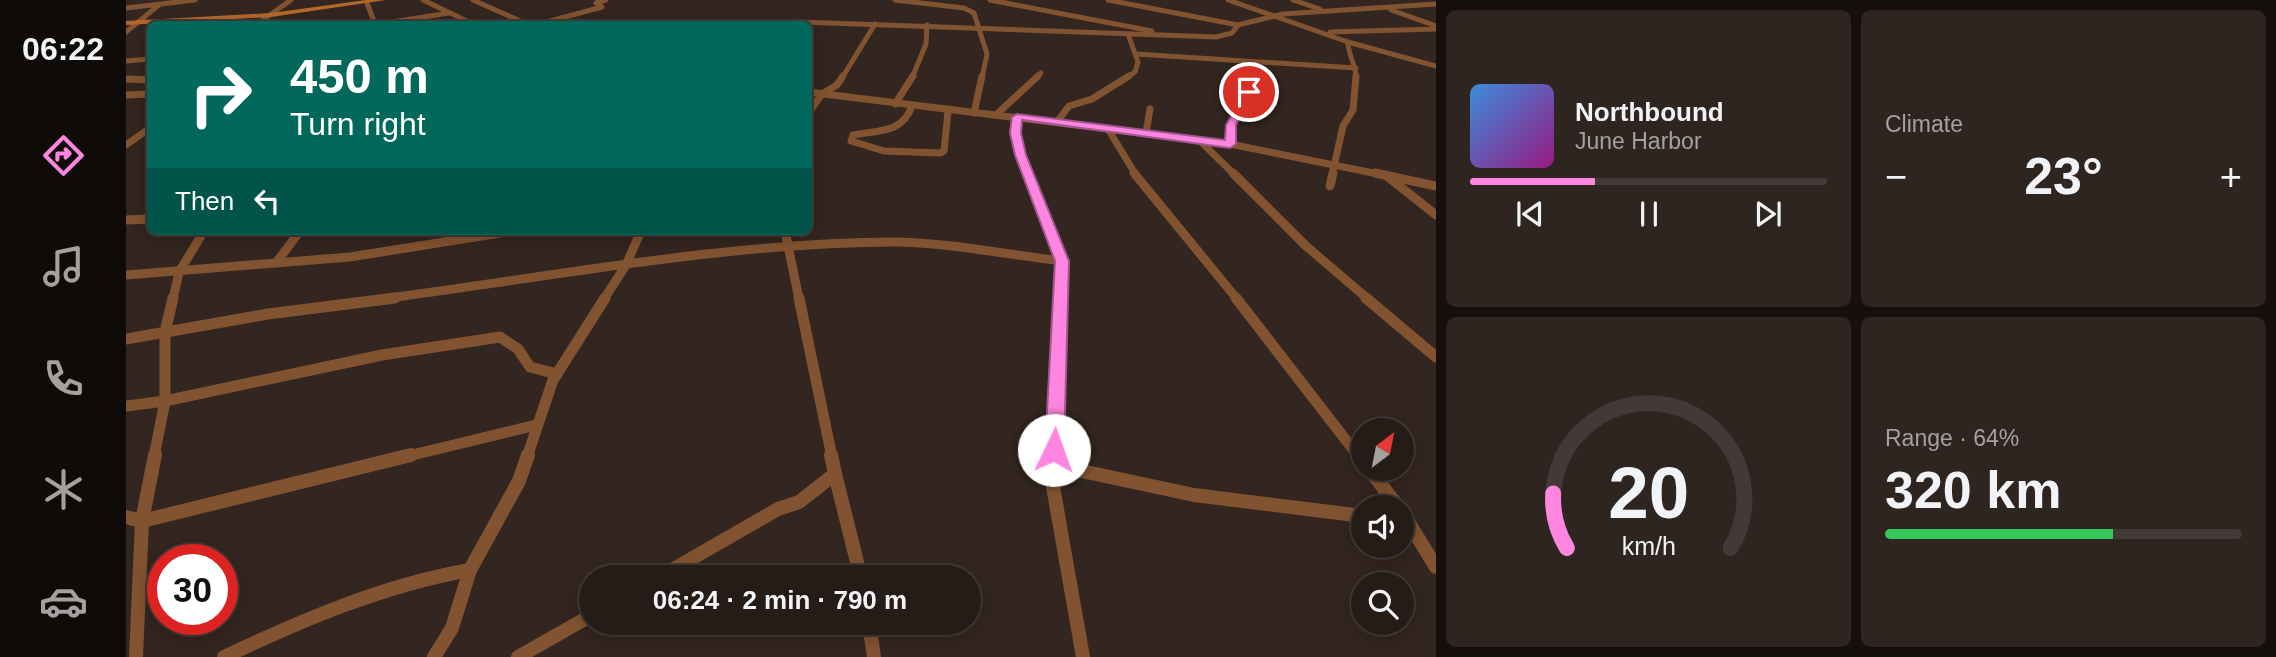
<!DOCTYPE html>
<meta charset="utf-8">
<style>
body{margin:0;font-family:Arial,sans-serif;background:#2e2520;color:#f1f3f6;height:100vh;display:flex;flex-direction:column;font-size:26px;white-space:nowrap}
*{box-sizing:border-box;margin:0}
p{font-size:23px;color:#a4a1a1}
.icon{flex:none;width:38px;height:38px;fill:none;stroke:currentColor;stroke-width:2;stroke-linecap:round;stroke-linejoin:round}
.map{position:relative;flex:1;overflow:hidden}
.details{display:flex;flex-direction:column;gap:10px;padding:10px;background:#150f0d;width:840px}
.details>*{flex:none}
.guide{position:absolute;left:21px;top:21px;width:665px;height:214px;border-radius:10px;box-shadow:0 4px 18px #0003,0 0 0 2px #423a36;background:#00695c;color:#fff;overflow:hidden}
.needle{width:46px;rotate:32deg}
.buttons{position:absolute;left:1225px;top:418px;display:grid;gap:14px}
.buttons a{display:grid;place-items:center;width:63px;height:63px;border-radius:50%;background:#261c17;box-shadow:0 4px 18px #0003,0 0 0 2px #423a36;font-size:35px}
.speed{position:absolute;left:21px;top:544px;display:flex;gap:14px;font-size:35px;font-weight:700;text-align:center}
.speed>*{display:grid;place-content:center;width:91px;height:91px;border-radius:50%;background:#261c17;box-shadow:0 4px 18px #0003,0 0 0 2px #423a36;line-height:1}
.speed .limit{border:10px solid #d22;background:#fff;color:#111}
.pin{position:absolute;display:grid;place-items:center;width:60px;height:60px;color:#fff;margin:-30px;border:4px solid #fff;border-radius:50%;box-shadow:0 2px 7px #0007}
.me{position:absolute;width:77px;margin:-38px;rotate:3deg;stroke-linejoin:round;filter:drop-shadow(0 0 5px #0008)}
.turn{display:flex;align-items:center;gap:24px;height:147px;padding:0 28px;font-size:32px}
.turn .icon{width:91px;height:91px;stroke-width:2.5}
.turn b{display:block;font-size:49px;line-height:60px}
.then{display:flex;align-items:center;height:66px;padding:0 28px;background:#0003;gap:14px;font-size:26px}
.big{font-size:52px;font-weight:700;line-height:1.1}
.details .card{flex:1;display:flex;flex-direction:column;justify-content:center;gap:10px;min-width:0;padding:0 24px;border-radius:10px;background:#2e2520}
.details .dial{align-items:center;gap:0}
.dial svg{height:182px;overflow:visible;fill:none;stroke:#423a36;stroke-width:7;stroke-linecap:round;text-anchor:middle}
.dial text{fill:#f1f3f6;stroke:none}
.song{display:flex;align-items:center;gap:21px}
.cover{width:84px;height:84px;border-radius:10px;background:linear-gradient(135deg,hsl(210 70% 55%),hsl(310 70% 35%))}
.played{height:7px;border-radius:4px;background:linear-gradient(90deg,#fe86e0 35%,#423a36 35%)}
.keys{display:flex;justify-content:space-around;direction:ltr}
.heat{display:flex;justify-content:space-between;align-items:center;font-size:38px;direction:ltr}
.charge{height:10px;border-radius:5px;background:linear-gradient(90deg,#34c759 64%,#423a36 0)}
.details .tiles{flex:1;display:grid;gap:10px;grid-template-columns:repeat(2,1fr)}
.trip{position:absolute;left:453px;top:565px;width:402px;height:70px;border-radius:35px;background:#261c17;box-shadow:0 4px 18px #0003,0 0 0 2px #423a36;font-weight:700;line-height:70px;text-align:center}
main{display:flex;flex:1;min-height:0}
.dock{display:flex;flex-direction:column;width:126px;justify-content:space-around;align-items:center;background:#0f0b09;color:#a4a1a1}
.dock .icon{width:49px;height:49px}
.dock .active{color:#fe86e0}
.dock b{font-size:32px;color:#f1f3f6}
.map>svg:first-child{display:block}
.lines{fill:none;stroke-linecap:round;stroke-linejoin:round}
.minor-far4{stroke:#825330;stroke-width:5}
.minor-far3{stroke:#825330;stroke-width:7}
.minor-far2{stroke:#825330;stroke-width:9}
.minor-far1{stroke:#825330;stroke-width:11}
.minor{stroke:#825330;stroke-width:14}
.secondary{fill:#b4682c;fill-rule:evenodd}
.route{fill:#fe86e0;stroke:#a55792;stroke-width:2}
</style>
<main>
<nav class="dock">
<b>06:22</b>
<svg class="icon active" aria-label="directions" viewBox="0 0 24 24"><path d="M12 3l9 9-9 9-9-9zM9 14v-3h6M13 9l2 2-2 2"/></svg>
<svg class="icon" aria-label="music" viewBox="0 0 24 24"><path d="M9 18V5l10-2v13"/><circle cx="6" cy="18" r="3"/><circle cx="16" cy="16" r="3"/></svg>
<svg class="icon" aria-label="phone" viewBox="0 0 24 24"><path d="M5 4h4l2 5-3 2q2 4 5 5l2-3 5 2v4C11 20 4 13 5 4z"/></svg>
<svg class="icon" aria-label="climate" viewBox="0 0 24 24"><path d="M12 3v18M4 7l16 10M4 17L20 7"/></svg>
<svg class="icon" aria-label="car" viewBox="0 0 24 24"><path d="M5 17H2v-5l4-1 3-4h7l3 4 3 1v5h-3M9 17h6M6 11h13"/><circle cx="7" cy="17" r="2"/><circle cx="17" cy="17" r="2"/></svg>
</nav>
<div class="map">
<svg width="1310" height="657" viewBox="0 0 1310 657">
<rect width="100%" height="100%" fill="#33251f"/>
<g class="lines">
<g class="minor-far4">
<path d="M297 0 347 24"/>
<path d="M347 0 401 24"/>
<path d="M769 0 838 8 848 13 861 54 856 78"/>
<path d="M864 0 1026 31"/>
<path d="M982 0 1112 25"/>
<path d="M1102 0 1222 42 1310 66"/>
<path d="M1167 0 1194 9"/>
<path d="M241 3 249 24"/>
<path d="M0 8 69 0"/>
<path d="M1265 10 1310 26"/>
<path d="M131 24 165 0"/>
<path d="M253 24 323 13"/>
<path d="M413 24 476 7 470 3 480 0"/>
<path d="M535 24 674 22 1090 37 1106 33 1112 25 1157 14 1310 4"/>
<path d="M0 32 33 5"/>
<path d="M1204 32 1310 29"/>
<path d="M1222 42C1222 56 1230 64 1230 78"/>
<path d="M1010 54 1230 68"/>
<path d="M0 61 24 59"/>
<path d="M716 78 749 24"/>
<path d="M786 78 800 44 801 25"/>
<path d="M910 78 915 73"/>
<path d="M1000 78 1009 72 1012 62 1002 34"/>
</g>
<g class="minor-far3">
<path d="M0 79 24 80"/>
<path d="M682 92 1104 144 1257 175"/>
<path d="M0 95 24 94"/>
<path d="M769 104 787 76"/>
<path d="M786 106C776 134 752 130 727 135L725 141 758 151 814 153 818 151 822 111"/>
<path d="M848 113 856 76"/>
<path d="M682 114 696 94 711 85 717 76"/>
<path d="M870 115 912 76"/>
<path d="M891 117 889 133 903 175"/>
<path d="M931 122 943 106 966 99 1003 76"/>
<path d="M982 129 1010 175"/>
<path d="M1020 133 1024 109"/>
<path d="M1073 140 1109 175"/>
<path d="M1104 144 1105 125 1123 92 1122 81"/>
<path d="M0 145 24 128"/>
<path d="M1206 175 1217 126 1227 110 1230 76"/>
</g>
<g class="minor-far2">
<path d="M902 173 936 261 934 299"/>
<path d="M1008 173 1111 299"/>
<path d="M1107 173 1180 246 1242 299"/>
<path d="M1249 173 1310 186"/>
<path d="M1262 177 1310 215"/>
<path d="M1204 186 1207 173"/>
<path d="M0 220 24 219"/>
<path d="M659 231 673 299"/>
<path d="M150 263 174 231"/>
<path d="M0 275 224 257 387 231"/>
<path d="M47 299 53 272 78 231"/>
<path d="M255 299C425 277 596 243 767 242 818 242 884 255 936 261"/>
<path d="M478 299 500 265 515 231"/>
</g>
<g class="minor-far1">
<path d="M673 298 706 457"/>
<path d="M1110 298 1233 457"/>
<path d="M1240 298 1310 357"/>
<path d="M0 339 142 314 269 298"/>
<path d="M0 406 39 401 256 355 374 337 392 349 404 367 431 374"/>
<path d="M28 457 39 401V332L47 298"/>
<path d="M278 457 410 425"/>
<path d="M401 457 427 380 479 298"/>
<path d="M926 457 934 298"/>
</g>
<g class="minor">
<path d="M925 455 928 461 923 464 1068 495 1237 516"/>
<path d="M1232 455 1237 462"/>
<path d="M923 464 957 657"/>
<path d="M1243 469 1273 508"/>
<path d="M709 474 735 578"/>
<path d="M1276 512 1310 567"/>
<path d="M0 517 16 521 285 455"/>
<path d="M532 578 652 509 673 502 709 474 705 455"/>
<path d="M743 623 748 657"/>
<path d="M10 657 16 521 29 455"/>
<path d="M98 657C176 620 258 585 344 570"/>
<path d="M308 657 326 628 344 570 393 481 402 455"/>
<path d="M392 657 466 615"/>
</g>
<path class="secondary" d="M240 0H260L145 17 0 25V21L145 13Z"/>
</g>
<path class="route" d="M1123 89 1128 92 1110 125V144L1104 148 896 120 895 133 900 155 943 261 938 450 928 457 922 455 919 450 929 261 889 155 884 133 886 117 891 114 1099 140 1100 125 1118 92Z"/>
</svg>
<div class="buttons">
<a><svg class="needle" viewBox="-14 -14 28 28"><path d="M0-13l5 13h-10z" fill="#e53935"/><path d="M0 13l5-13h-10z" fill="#a4a1a1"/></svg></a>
<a><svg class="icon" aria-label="sound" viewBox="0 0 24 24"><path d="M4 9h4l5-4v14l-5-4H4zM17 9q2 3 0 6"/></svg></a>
<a><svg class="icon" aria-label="search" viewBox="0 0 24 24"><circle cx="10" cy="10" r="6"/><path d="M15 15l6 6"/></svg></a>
</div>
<div class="speed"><div class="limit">30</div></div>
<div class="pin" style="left:1123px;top:92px;background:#d93025"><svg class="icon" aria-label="arrive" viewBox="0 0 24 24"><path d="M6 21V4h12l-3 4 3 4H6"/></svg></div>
<svg class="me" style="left:928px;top:450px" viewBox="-20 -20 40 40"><circle r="19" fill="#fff"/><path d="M0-13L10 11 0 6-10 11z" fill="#fe86e0"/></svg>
<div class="trip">06:24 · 2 min · 790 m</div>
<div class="guide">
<div class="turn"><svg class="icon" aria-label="right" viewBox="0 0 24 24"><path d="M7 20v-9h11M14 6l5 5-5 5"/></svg><div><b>450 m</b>Turn right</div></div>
<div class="then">Then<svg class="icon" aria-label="left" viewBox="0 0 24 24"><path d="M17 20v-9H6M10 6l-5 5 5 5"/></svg></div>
</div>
</div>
<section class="details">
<div class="tiles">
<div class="card">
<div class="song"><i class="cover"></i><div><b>Northbound</b><p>June Harbor</p></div></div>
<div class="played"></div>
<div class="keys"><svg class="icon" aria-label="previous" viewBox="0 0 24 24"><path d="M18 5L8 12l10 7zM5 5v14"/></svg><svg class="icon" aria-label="pause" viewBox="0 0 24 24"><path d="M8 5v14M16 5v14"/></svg><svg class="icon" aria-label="next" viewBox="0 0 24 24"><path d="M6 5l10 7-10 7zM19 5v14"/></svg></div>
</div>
<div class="card"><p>Climate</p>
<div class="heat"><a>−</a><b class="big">23°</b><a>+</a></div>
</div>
<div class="card dial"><svg viewBox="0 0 100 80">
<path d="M14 69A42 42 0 1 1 86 69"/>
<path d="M14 69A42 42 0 0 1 8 45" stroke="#fe86e0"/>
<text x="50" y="56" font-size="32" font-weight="700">20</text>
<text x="50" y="72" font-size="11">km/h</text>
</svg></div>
<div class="card"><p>Range · 64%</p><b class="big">320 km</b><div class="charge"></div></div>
</div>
</section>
</main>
